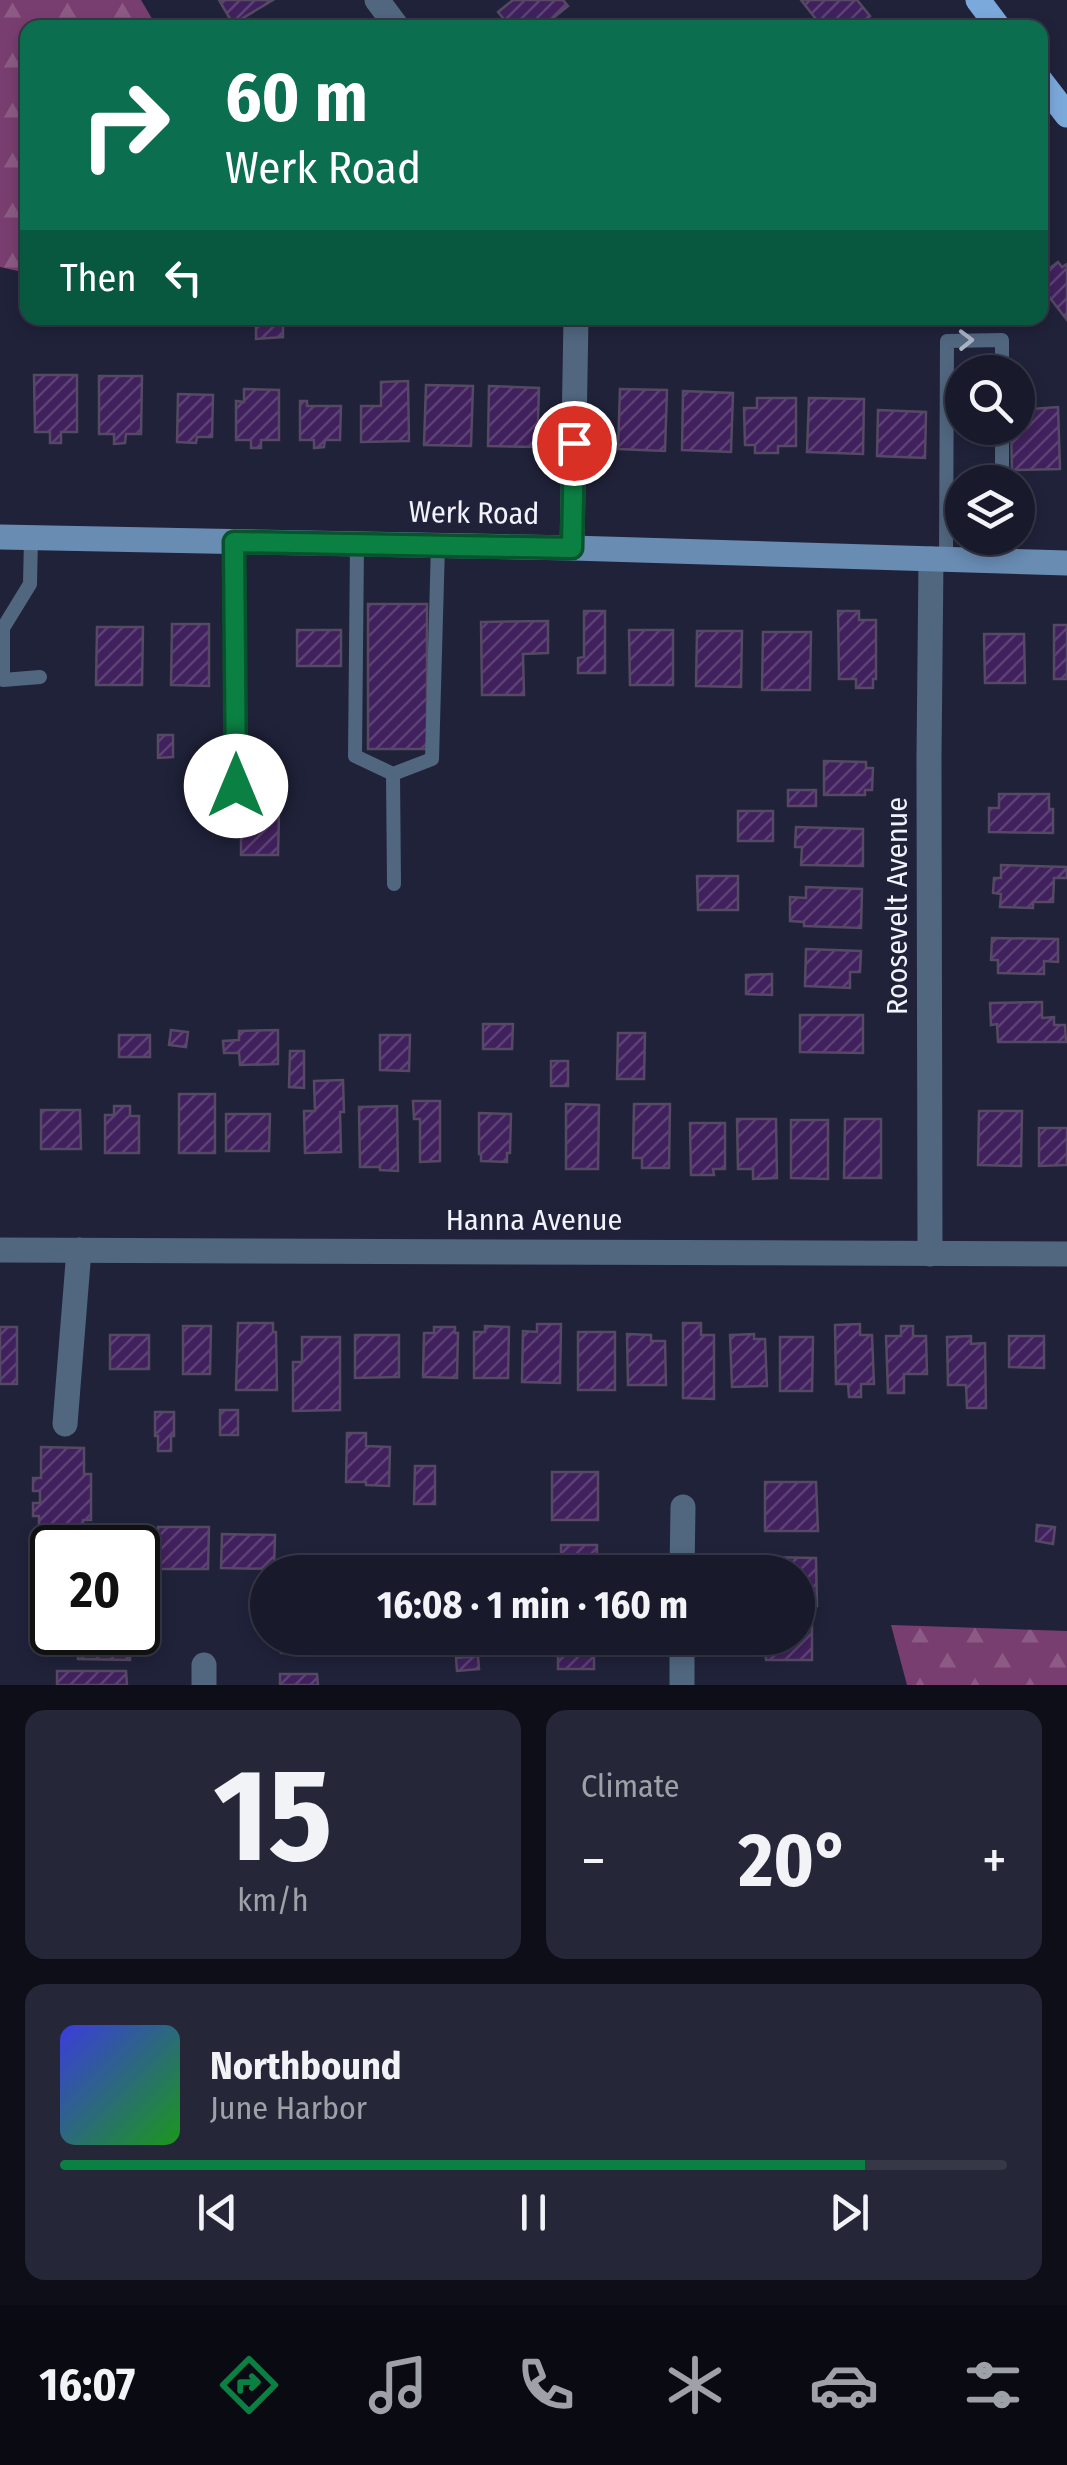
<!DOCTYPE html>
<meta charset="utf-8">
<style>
body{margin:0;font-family:"Fira Sans Condensed",sans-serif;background:#252738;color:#f1f3f6;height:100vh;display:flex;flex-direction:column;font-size:38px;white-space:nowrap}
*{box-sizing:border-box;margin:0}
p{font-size:32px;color:#9fa1a9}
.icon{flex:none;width:55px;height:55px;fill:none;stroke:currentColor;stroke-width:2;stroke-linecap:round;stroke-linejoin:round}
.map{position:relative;height:1685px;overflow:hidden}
.drawer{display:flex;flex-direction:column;gap:25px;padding:25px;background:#0d0e18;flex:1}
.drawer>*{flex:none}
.top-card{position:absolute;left:20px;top:20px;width:1028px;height:305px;border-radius:20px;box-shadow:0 5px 15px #0003,0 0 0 2px #363848;background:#0b6e4f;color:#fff;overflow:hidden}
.buttons{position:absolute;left:945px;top:355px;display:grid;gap:20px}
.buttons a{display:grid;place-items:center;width:90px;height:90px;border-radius:50%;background:#181a2c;box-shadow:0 5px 15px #0003,0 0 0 2px #363848;font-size:50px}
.speed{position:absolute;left:30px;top:1525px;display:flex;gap:20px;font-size:50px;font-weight:700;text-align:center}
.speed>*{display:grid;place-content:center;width:130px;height:130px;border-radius:50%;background:#181a2c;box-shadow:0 5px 15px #0003,0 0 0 2px #363848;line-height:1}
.speed .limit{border:5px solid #111;border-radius:15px;background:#fff;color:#111}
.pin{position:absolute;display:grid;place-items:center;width:85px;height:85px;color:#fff;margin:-42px;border:5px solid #fff;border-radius:50%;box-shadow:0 2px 10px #0007}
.me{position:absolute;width:110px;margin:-55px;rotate:0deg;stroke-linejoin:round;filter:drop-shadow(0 0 8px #0008)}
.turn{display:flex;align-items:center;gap:35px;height:210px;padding:0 40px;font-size:45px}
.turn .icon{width:130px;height:130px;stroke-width:2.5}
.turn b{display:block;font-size:70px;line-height:85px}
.then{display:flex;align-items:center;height:95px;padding:0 40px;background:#0003;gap:20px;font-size:38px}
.big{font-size:75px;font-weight:700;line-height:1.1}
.drawer .tile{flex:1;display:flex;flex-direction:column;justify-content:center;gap:15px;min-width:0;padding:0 35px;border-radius:20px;background:#252738}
.drawer .dial{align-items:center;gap:0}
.dial b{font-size:130px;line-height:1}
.song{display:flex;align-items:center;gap:30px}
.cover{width:120px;height:120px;border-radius:15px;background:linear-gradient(135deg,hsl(240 70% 55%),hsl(120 70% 35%))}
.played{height:10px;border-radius:5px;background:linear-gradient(90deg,#0b8043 85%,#363848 85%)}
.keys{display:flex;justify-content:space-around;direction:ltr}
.heat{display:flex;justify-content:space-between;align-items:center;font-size:55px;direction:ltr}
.drawer .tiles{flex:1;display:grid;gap:25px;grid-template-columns:1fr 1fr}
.tile:last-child{grid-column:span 2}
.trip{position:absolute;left:250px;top:1555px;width:565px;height:100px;border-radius:50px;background:#181a2c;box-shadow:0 5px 15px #0003,0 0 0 2px #363848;font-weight:700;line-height:100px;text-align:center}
.tabs{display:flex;height:160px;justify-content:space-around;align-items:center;background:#0a0a12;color:#9fa1a9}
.tabs .icon{width:70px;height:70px}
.tabs .on{color:#0b8043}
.tabs b{font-size:45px;color:#f1f3f6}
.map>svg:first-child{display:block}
.forest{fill:url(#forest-firs)}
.building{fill:url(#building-hatch);stroke:#554963;stroke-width:2.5}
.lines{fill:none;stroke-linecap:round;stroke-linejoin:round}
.lane{stroke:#51677f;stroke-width:14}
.street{stroke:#51677f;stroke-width:25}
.secondary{stroke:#698cb3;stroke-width:25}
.primary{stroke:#7ba9dc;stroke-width:25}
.oneway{stroke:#aab4c4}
.route-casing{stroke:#07532c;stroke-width:25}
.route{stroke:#0b8043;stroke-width:18}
.labels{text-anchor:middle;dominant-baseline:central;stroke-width:10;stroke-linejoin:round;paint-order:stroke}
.street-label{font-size:30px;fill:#f2f3fd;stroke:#20223a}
</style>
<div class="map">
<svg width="1067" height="1685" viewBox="0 0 1067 1685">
<defs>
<pattern id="forest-firs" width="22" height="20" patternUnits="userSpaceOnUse" patternTransform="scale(2.5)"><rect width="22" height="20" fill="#783e6f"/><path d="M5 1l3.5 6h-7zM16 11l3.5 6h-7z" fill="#8c5a84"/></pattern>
<pattern id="building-hatch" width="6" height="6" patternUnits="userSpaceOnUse" patternTransform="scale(2.5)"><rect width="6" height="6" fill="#41215d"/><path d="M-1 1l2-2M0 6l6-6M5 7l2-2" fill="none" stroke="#5d4275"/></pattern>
</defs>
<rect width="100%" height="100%" fill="#20223a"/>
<g class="forest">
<path d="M0 0H141L157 27 28 28 27 273 0 267Z"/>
<path d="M891 1625 1067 1631V1685H907Z"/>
</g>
<g class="building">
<path d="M219 0H273L233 24Z"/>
<path d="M513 0H563L568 6 547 23 551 28H511L498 12Z"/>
<path d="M801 0H857L870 16 856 28H823Z"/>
<path d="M1058 262 1062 267 1067 264V320L1040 285 1047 280 1043 273Z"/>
<path d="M256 318H283V337L256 339Z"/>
<path d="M34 375H77V432H61V443H50V432H35Z"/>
<path d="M99 376H142L141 434H126L125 443 114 444V434H99Z"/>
<path d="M408 381 409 441 361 442V406H381V382Z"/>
<path d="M426 385 473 386 471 446 424 445Z"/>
<path d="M489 386 539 388 537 447 488 446Z"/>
<path d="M244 389 279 390V440H261V448H251V440H236V401L244 402Z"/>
<path d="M620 389 667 390 665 451 618 449Z"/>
<path d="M683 391 733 393 731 452 682 450Z"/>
<path d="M178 394 213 395 212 437H197L196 443 177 442Z"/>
<path d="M757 398H796V446H778V453H755V445H745L744 408H757Z"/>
<path d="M809 398 864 399 863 454 807 452Z"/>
<path d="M300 401H307V406H341L340 440H325L324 447 314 448V440H300Z"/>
<path d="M1058 407 1060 469 1012 470 1011 428H1018V410Z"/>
<path d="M878 410 926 412 925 458 877 456Z"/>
<rect x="368" y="604" width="59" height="145"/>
<path d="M584 611H605V673H578V658L584 657Z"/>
<path d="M838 611H859V620H876V679H873V688H856V679H839Z"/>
<path d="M548 621V653L523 654 524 695H482L481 622Z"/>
<path d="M172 624H209V686L171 685Z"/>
<rect x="1054" y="625" width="13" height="54"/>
<path d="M97 627H143L142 685H96Z"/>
<rect x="297" y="630" width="44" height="36"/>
<path d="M629 630H673V685H630Z"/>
<path d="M697 631H742L741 687 696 686Z"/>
<path d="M763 632H811L810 690H762Z"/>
<path d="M984 634H1024L1025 683H985Z"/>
<path d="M158 735H173V757L158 758Z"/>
<path d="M824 761 866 762V768H873L872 790H865V795H824Z"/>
<path d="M244 772 280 773 278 855H241V837L233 836V801H243Z"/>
<rect x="788" y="790" width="28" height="16"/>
<path d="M999 794H1049V809H1053V833L989 832V808H999Z"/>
<rect x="738" y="811" width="35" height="30"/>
<path d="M796 827 863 829V866L801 865 802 847H795Z"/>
<path d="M1001 865 1067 867V878H1054L1053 902H1033V908L1000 907 1001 894 993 893 994 878H1001Z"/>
<path d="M697 876H738V910H698Z"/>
<path d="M806 887 862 889 861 928 804 926V922L790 921V897L806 898Z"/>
<path d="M992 938 1058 939V962L1044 961V974L998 973V960H991Z"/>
<path d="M806 949 861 951 860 972H850V988L805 986Z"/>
<path d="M772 974V995L746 994V975Z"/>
<path d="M1042 1002V1018L1054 1017V1025H1065L1066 1042H998L997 1024 991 1025 990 1003Z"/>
<path d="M800 1015H863V1053L800 1052Z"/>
<path d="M483 1024H513L512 1049H483Z"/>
<path d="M171 1030 188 1032 186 1047 169 1045Z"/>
<path d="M278 1030V1064L240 1065 239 1053H224L223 1041 239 1040V1031Z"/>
<path d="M618 1033H645L644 1079H617Z"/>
<rect x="119" y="1035" width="31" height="22"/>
<path d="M380 1035H410L409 1071 380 1070Z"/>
<path d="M290 1051H304V1088L289 1087Z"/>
<rect x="551" y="1061" width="17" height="25"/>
<path d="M343 1080 344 1112H340L341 1152 305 1153 304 1111H315L314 1081Z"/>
<rect x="179" y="1094" width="36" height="59"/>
<path d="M413 1101H440V1161L420 1162V1119H414Z"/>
<path d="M566 1104 599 1105 598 1169H566Z"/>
<path d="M634 1104H670L669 1168H642V1158H633Z"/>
<path d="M114 1106H130V1116H139V1153H105V1115H114Z"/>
<path d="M397 1106 398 1171 380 1170V1167H360L359 1107Z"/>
<path d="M41 1110H80L81 1149H41Z"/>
<path d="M979 1111H1022L1021 1166 978 1165Z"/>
<path d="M479 1113 511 1114 510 1153H507V1162L481 1161V1154H479Z"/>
<path d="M226 1114H270L269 1151H226Z"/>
<path d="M737 1119H776L777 1178 753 1179V1169H738Z"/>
<path d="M845 1119H881V1178H844Z"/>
<path d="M791 1120H828V1179L791 1178Z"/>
<path d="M690 1123H725V1169H713L714 1175H691Z"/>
<path d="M1039 1128H1067V1165L1039 1166Z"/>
<path d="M238 1323H273V1332H276L277 1390H236Z"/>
<path d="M683 1323H701V1335H714V1399L683 1398Z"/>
<path d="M537 1324H561L560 1383 522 1382 523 1331 537 1332Z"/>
<path d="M860 1324V1335H872L874 1384H861V1397H849L848 1384H836L835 1325Z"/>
<path d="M183 1326H211L210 1374H183Z"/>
<path d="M485 1326 509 1327 508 1378H474V1332H485Z"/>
<path d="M901 1326H913V1336H926L927 1374H904V1393H888L886 1336H901Z"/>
<rect x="0" y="1327" width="17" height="57"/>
<path d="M434 1327H455V1333H458L457 1378 423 1377 424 1333H434Z"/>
<rect x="578" y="1332" width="37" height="58"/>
<path d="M627 1334 651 1335V1341H665L666 1385H628Z"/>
<path d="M754 1334V1339H765L767 1386 732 1387 730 1335Z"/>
<rect x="110" y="1335" width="39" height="34"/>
<path d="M355 1335H399V1377L355 1378Z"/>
<path d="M971 1336V1344L985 1343 986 1408H967L966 1385H948L947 1337Z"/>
<path d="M1009 1336H1044V1368L1009 1367Z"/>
<path d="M302 1337H340V1410L293 1411V1362H302Z"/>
<path d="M780 1337H813L812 1391H780Z"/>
<rect x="220" y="1410" width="18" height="25"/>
<path d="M155 1412H174V1436H171V1451H158V1436H155Z"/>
<path d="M347 1433H366V1446L390 1447 389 1486 366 1485V1482H346Z"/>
<path d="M41 1447 84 1448V1474H91V1520H83V1548H39V1516H33V1503H40V1491H33V1478H41Z"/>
<path d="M415 1466H435V1504H414Z"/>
<rect x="552" y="1472" width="46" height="48"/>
<path d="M765 1482H816L818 1531H765Z"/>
<path d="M1037 1525 1055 1527 1053 1544 1036 1541Z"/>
<path d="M158 1527H209L208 1569H158Z"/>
<path d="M222 1534 275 1535 274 1569 221 1568Z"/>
<rect x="561" y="1545" width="36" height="27"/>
<path d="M766 1557 816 1558 817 1606 798 1605V1572H766Z"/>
<path d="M798 1625H812V1660H766L765 1644 770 1645V1638H798Z"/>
<path d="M79 1632H125V1642L130 1643V1660L78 1659Z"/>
<rect x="281" y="1638" width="53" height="15"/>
<rect x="558" y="1638" width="36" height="31"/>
<path d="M478 1656 479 1669 457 1671 456 1658Z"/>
<path d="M57 1671H126L127 1685H57Z"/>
<path d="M280 1674H317L318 1685H280Z"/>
</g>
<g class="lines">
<g class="lane">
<path d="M1002 482V428"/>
<path d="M31 538 30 584 3 628V680L40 677"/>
<path d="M235 542 236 787"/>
<path d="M357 544 355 756 393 774"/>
<path d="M946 559 947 341 1002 340V372"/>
<path d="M1002 561V538"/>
<path d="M394 884 393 774 432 759 438 545"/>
</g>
<g class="street">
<path d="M377 0 398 28"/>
<path d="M572 548 576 318"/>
<path d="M0 1250 1067 1254"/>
<path d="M930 1254 929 757 931 559"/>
<path d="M65 1424 79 1250"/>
<path d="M682 1572 683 1507"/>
<path d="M204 1685V1665"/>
<path d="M682 1685V1638"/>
</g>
<path class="secondary" d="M0 537 572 548 1067 563"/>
<g class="primary">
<path d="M978 0 999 28"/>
<path d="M1040 80 1067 115"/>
</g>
</g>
<defs><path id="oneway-chevron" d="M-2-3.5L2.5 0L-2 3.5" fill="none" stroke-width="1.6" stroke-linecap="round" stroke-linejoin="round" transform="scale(2.5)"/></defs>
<use class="oneway" href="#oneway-chevron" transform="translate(966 340) rotate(-1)"/>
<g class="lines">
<g class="route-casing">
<path id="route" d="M236 786 234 542 572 548 574 443"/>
</g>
<use href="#route" class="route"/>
</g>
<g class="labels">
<g class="street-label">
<text transform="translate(474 513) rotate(1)">Werk Road</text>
<text transform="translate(897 906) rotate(-90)">Roosevelt Avenue</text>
<text x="534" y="1220">Hanna Avenue</text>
</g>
</g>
</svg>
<div class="buttons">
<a><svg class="icon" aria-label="search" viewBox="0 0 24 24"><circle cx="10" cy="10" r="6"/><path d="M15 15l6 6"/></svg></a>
<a><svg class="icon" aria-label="layers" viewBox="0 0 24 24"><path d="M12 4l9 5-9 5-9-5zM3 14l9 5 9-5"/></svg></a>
</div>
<div class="speed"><div class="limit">20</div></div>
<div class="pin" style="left:574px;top:443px;background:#d93025"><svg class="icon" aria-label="arrive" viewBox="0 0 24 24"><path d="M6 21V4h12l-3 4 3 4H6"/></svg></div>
<svg class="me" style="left:236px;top:786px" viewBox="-20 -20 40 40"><circle r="19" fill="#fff"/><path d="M0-13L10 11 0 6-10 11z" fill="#0b8043"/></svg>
<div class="trip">16:08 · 1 min · 160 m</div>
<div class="top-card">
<div class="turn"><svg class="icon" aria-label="right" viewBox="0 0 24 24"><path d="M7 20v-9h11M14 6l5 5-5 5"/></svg><div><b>60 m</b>Werk Road</div></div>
<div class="then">Then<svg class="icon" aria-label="left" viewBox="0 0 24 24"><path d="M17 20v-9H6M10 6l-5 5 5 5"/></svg></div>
</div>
</div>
<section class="drawer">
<div class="tiles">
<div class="tile dial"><b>15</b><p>km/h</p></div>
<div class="tile"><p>Climate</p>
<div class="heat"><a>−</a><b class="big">20°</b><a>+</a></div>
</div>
<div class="tile">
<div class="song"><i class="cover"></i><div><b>Northbound</b><p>June Harbor</p></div></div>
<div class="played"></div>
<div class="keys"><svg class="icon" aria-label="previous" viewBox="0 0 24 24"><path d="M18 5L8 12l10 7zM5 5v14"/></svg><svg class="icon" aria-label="pause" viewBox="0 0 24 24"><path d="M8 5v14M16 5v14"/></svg><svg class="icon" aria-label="next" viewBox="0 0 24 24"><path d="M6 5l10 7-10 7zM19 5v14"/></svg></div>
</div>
</div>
</section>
<nav class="tabs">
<b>16:07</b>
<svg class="icon on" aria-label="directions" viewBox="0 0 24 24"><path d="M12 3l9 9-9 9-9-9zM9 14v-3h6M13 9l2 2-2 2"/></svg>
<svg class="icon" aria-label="music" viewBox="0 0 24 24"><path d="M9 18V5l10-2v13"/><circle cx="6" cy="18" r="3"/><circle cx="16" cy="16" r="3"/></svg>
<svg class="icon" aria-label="phone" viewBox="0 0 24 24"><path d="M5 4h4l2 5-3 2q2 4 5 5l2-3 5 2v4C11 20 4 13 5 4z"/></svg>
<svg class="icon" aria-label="climate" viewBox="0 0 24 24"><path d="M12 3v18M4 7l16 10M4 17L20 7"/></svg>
<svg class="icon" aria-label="car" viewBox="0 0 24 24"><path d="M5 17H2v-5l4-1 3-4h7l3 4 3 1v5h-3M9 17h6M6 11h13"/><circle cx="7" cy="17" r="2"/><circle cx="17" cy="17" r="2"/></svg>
<svg class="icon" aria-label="filters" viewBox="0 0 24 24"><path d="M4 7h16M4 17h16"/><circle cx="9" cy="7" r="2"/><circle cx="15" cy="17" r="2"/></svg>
</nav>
